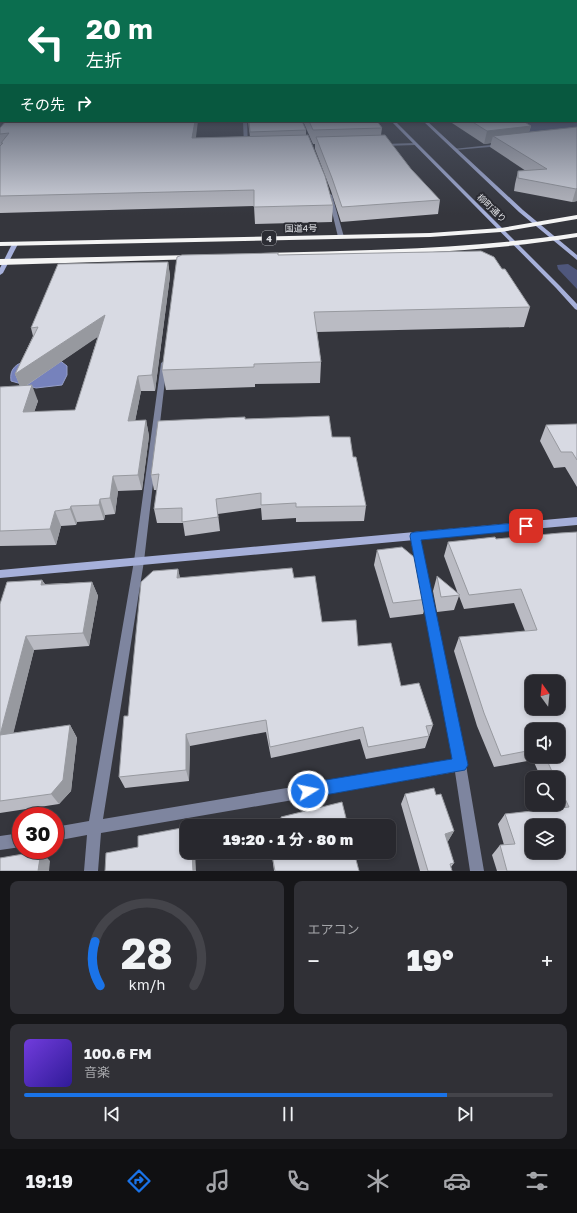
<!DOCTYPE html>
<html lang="ja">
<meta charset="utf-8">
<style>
body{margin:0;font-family:"Golos Text","Noto Sans JP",sans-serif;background:#303036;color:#f1f3f6;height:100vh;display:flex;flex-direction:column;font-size:15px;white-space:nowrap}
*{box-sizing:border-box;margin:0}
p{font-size:13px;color:#a5a6aa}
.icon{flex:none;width:22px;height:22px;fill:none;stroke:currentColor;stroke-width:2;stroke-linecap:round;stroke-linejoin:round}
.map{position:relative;height:871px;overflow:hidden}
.sheet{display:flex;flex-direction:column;gap:10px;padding:10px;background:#161619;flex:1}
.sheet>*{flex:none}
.guide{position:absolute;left:0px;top:0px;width:577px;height:122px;box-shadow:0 2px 6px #0003,0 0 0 1px #44444a;background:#0b6e4f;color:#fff;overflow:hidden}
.needle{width:26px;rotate:345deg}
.controls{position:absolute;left:525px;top:675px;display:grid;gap:8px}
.controls a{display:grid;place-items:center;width:40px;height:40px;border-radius:8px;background:#28282e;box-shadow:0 2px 6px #0003,0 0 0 1px #44444a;font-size:20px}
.speed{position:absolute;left:12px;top:807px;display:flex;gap:8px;font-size:20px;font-weight:700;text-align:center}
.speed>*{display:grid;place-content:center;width:52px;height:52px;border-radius:50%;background:#28282e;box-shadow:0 2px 6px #0003,0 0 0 1px #44444a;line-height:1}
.speed .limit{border:6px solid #d22;background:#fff;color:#111}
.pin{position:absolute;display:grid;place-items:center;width:34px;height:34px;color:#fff;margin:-17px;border-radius:8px;box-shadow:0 2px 6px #0006}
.me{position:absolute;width:44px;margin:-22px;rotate:80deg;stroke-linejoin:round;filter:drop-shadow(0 0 3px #0008)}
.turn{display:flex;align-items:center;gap:14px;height:84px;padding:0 20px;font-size:18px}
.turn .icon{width:52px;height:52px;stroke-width:2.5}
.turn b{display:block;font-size:28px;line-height:34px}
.then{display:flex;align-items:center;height:38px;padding:0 20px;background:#0003;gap:8px;font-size:15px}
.big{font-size:30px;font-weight:800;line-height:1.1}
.sheet .tile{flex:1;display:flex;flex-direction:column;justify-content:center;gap:6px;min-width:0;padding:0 14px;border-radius:8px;background:#303036}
.sheet .dial{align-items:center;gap:0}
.dial svg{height:104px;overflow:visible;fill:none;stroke:#44444a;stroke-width:7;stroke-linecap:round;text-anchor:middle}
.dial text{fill:#f1f3f6;stroke:none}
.song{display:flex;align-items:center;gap:12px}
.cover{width:48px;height:48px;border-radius:6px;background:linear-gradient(135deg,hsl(260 70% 55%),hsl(250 70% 35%))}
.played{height:4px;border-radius:2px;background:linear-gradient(90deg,#1a73e8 80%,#44444a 80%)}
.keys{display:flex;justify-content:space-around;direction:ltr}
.heat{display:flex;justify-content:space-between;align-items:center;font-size:22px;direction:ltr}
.sheet .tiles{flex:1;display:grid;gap:10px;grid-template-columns:1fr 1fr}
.tile:last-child{grid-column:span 2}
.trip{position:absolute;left:180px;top:819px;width:216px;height:40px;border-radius:8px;background:#28282e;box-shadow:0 2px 6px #0003,0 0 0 1px #44444a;font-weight:800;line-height:40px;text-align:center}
.dock{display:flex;height:64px;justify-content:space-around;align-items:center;background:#101012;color:#a5a6aa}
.dock .icon{width:28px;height:28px}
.dock .on{color:#1a73e8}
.dock b{font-size:18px;color:#f1f3f6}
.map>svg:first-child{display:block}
.green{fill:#4f577c}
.water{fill:#7682bc;stroke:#969fc9}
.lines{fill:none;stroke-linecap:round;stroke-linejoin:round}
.street{fill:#7e859f;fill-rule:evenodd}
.secondary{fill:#a6b0da;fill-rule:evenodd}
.highway{fill:#f4f4f4;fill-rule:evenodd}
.wall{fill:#babbc3;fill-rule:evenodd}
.shaded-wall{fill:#97999f}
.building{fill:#d8dae3;stroke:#97999f;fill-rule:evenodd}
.route{fill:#1a73e8;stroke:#114b97}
.labels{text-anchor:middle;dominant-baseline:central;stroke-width:4;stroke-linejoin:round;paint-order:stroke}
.far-street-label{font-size:9px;fill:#e1e2e7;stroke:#2b2c33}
.shield{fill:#2b2c33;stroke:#aaabb1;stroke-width:1}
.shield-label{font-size:9px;font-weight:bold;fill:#e1e2e7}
</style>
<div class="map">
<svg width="577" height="871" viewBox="0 0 577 871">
<rect width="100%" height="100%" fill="#35363d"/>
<g class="green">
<path d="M576 94 577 132 538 138 511 121H576Z"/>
<path d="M568 264 577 270V289L558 269 557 265Z"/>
</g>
<path class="water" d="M58 359 67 366V375L62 385 36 388 11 381C7 356 42 360 58 359Z"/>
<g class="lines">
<g class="street">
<path d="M243 121H247L248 146 246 147 244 146Z"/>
<path d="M415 143 416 145 383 146 381 145 383 144Z"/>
<path d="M500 144 501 146 455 150 453 149Z"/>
<path d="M330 194 332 195 344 237 343 238 338 237 328 195Z"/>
<path d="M164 361 167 363 144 561 103 819 453 760 410 536 412 533 415 532 418 533 420 536 466 765 484 871H470L455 772 101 833 98 871H84L87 835 55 841V827L89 821 134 561 161 363Z"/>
<path d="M21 833V847L0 850V836Z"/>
</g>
<g class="secondary">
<rect x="0" y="116" width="1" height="2"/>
<path d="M391 121H395L560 286 577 304V310L575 309 556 288Z"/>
<path d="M423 121H427L523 210 577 255V260L519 212Z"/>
<path d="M15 242 18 244 3 273 0 275V268L12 244Z"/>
<path d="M577 517V525L0 578V570Z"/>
</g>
<g class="highway">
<path d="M577 215V219L501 232 430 237 0 246V242L430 233 501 228Z"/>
<path d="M577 233V237C473 254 368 255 263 257L259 255 263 253C368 250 473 249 577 233Z"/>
<path d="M193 255H196L197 257 196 259 0 265V259Z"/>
</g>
</g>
<g class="wall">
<rect x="0" y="93" width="1" height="16"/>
<path d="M248 121H302L306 130V135L333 205 332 222 255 224 254 206 0 213V128L196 138 250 137Z"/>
<path d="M303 121H377L382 128 381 135 411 169 440 200 438 214 341 222 331 191 315 149V144H313Z"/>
<path d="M452 121H523L531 126 529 132 577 127V201L572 202 514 191 515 184 518 171H526L490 147 491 143 484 144 452 123Z"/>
<path d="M278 255 502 269 530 307 524 327 317 332 321 362 320 383 255 384V387L166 390 162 370Z"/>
<path d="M168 262 170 276 155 391H141L135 421 146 420 149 436 142 490 118 491 115 514 105 515 104 520 77 522 76 525 61 526 56 545 0 546V387L20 386 15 374 33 336 31 328ZM98 336 75 410 34 412 38 401 26 386Z"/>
<path d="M245 419 332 437 353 457 366 506 364 521 296 522V518L262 520 261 508 218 514 220 531 185 536 183 523H157L154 509 157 490H154L151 475Z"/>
<path d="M577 424V487L565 467 554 468 540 441 546 425Z"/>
<path d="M560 533 577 871H497L492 855 500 845H504L498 824 505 814 555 808 553 804H558V778H541L533 760 494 767 477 726 454 651 459 637 525 631 514 603 464 609 459 596 454 610 437 612 433 591 437 576 458 594 444 556 448 542 496 539ZM532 730 558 756H532Z"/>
<path d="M377 550 428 599 423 614 390 618 374 565Z"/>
<path d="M178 569 180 578H294L322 622 358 646 401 686 433 725 425 748 366 759 360 739 271 758 266 732 190 746 189 781 125 788 119 777 128 716Z"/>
<path d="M42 580 45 584 92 582 98 596 89 646 34 650 13 733 70 725 77 738 71 791 59 804 0 813V604Z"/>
<path d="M405 794 436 795 454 831 448 841H447L454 863 451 867 452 871H420L401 804Z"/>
<path d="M272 855 359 871H274Z"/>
</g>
<g class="shaded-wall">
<path d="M195 121H198L194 153 192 138Z"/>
<path d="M531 126 527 138 493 136 491 143 484 144 487 131Z"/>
<path d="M577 188V201L572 202 576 189Z"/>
<path d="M168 262 170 276 155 391 152 375Z"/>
<path d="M105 315 108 330 21 389 15 374Z"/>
<path d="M138 376 141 391 132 437 128 421Z"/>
<path d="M32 385 38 401 29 427 23 412Z"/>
<path d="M146 420 149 436 142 490 138 475Z"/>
<path d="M113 476 118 491 115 514 110 498Z"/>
<path d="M100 499 105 515 104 520 99 505Z"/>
<path d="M71 506 77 522 76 525 70 509Z"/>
<path d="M55 511 61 526 56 545 50 529Z"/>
<path d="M178 569 181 583 177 578Z"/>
<path d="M42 580 49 594 41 585Z"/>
<path d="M92 582 98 596 89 646 83 633Z"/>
<path d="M26 636 34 650 10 747 0 735Z"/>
<path d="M70 725 77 738 71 791 59 804 51 794Z"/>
<path d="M186 734 190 746 189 781 186 770Z"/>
<path d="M454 831 448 841 439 844 445 834Z"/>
<path d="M41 851 50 861 49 871H38Z"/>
<path d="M192 852H195L196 871H193Z"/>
</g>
<g class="building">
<path d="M6 121H195L192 138 308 135 325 176 333 205 254 207V190L0 196V146L3 143H1L9 133 0 134V128Z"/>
<path d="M249 121H302L306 130 250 132Z"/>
<path d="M309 121H377L382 128 313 130Z"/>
<path d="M471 121H523L531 126 487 131Z"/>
<path d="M577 127V188L576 189 518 178V171L547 169 493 136Z"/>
<path d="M385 135 411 169 440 200 342 207 332 178 316 137Z"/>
<path d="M481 251 494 257 502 269H505L530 307 314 312 321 362 254 364V367L162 370 177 257 182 255 278 253V255Z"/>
<path d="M168 262 152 375 138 376 128 421 146 420 138 475 113 476 110 498 100 499 99 505 71 506 70 509 55 511 50 529 0 531V387L32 385 23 412 75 410 105 315 15 374 38 327 31 328 58 264Z"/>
<path d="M329 416 332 437H350L353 457H356L366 506 296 507V503L261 505V493L216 499 218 517 182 522V508L154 509 159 474 151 475 158 421 245 417V419Z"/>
<path d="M577 424V460L572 452H561L546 425Z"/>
<path d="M577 532V871H507L500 845 515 844 505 814 569 807 558 784V778H555L545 756H558V730H532V750L501 756 484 713 459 637 537 630 521 589 469 595 448 542 495 537 496 539 560 533ZM532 682H558V708H532ZM532 826H558V852H532Z"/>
<path d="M402 547 420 562 428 599 393 603 377 550Z"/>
<path d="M292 568 294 578 315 576 322 622 356 620 358 646 391 643 401 686 419 683 433 725 426 726 429 736 368 747 363 727 270 747 266 720 186 734V770L119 777 124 716H128L141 582 153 571 178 569 177 578Z"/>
<path d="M437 576 460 595 441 597Z"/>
<path d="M42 580 41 585 92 582 83 633 26 636 0 735 70 725 63 780 51 794 0 801V604L7 582Z"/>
<path d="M434 788 436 795 441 794 454 831 445 834 454 863 450 864 452 871H428L405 794Z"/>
<path d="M342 802 348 826H282L281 817Z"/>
<path d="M187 827V852H192L193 871H105L106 853 138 847V836Z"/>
<path d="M41 851 38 871H0V858Z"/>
<path d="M281 852H354L359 871H275L272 855Z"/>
</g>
<linearGradient id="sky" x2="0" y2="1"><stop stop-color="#1d1e22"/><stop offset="0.43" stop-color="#4b5262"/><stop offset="1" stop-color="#4b5262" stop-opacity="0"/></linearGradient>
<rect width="577" height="215" fill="url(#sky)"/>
<path class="route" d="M526 522 530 523 531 526 530 529 526 530 421 540 468 765 465 770 308 798 303 796 301 791 303 786 308 783 452 759 410 536 411 533 415 532Z"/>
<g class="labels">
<g class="far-street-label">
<text transform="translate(492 208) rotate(44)">柳町通り</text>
<text transform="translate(301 228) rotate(-1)">国道4号</text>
</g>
<rect class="shield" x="262" y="231" width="14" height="14" rx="3"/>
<g class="shield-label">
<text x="269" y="238">4</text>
</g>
</g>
</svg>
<div class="controls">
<a><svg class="needle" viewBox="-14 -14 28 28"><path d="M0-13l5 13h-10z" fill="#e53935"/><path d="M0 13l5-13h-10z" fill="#a5a6aa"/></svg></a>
<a><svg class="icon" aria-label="sound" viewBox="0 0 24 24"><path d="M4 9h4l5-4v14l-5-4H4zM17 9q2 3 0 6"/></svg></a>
<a><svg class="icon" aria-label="search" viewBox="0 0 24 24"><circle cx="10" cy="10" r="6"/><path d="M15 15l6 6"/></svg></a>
<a><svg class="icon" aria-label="layers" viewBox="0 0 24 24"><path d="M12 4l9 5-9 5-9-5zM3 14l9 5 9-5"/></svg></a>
</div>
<div class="speed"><div class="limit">30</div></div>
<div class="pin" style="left:526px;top:526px;background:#d93025"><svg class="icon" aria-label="arrive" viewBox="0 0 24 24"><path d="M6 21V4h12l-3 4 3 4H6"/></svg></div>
<svg class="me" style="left:308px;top:791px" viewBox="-20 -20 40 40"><circle r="17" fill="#1a73e8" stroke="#fff" stroke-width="3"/><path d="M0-11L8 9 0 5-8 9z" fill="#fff"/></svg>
<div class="trip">19:20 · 1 分 · 80 m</div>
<div class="guide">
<div class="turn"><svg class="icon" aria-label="left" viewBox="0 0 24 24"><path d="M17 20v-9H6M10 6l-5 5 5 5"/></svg><div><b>20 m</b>左折</div></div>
<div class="then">その先<svg class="icon" aria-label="right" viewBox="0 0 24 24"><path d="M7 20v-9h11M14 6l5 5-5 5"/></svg></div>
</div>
</div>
<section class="sheet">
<div class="tiles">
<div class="tile dial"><svg viewBox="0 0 100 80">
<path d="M14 69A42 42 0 1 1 86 69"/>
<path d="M14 69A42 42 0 0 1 10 35" stroke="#1a73e8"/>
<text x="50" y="56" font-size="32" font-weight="700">28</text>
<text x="50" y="72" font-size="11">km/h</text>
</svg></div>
<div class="tile"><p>エアコン</p>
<div class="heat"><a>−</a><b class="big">19°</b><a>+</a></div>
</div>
<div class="tile">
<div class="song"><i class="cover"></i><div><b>100.6 FM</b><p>音楽</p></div></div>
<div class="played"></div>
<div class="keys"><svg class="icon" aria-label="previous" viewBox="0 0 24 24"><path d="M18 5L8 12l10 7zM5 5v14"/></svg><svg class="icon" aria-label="pause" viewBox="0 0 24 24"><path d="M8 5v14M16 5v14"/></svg><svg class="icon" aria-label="next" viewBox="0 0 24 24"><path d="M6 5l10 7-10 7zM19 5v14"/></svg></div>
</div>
</div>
</section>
<nav class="dock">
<b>19:19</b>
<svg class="icon on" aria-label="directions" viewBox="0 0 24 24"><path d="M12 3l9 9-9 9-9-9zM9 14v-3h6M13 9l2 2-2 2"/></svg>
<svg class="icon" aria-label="music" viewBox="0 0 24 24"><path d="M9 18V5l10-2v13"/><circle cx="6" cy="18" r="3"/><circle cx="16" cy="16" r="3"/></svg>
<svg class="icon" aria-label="phone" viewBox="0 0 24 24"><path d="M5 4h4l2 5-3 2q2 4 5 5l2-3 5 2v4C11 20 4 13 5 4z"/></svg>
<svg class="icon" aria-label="climate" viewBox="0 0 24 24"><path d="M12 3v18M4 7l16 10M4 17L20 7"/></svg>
<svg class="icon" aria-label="car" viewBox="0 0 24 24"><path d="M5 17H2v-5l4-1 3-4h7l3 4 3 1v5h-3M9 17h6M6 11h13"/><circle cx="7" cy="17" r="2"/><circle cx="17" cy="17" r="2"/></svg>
<svg class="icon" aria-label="filters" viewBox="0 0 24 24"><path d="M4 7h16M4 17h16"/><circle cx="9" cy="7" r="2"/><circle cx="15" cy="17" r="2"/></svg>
</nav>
